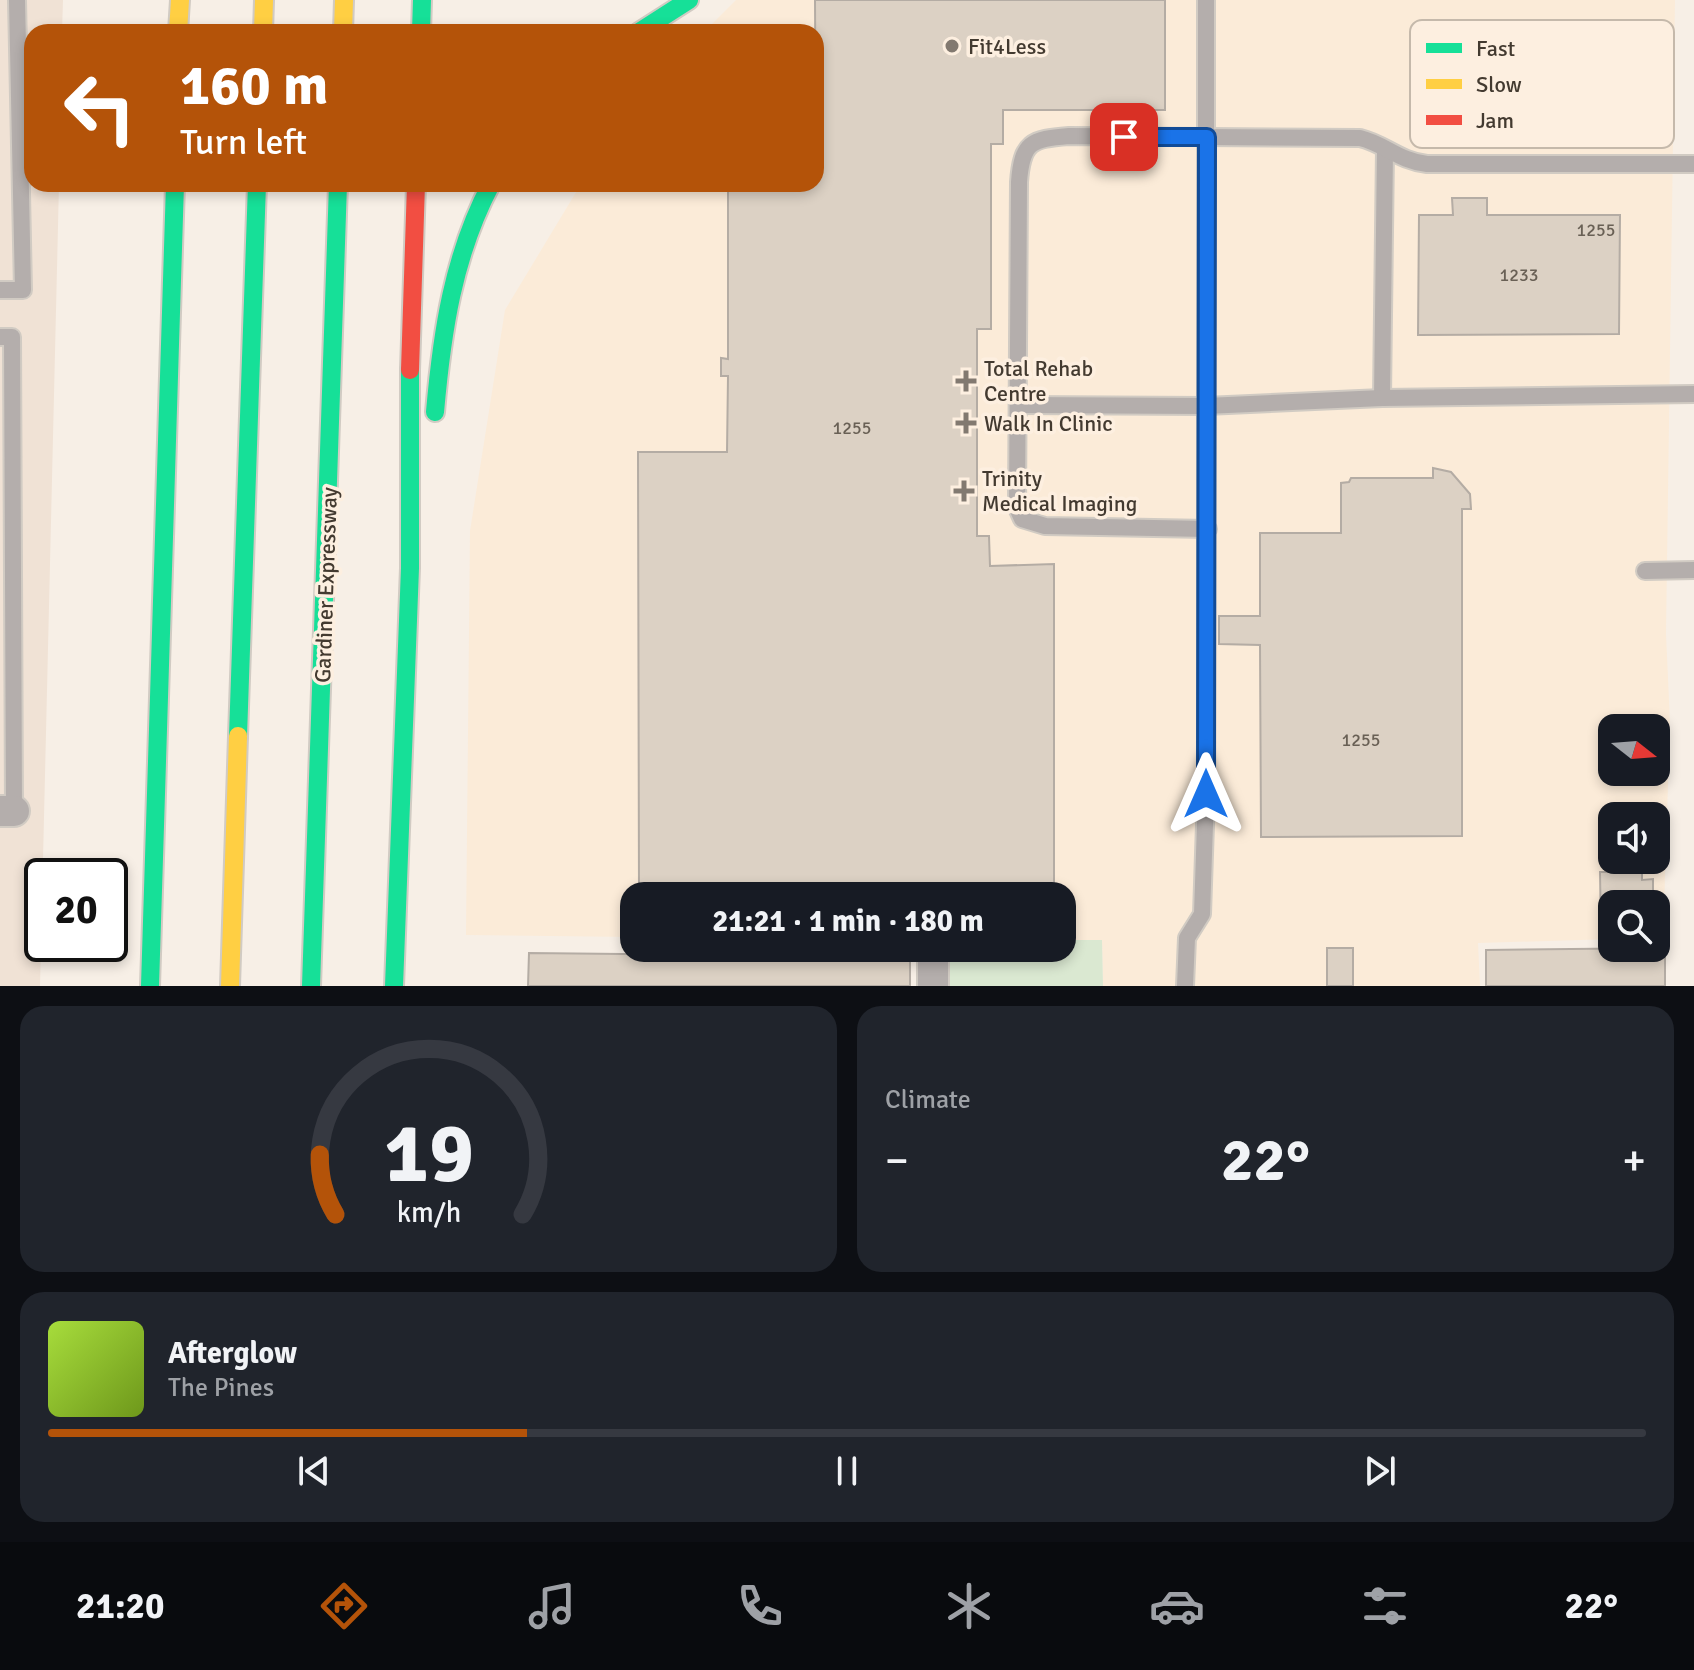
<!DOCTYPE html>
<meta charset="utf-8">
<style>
body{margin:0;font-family:Signika,sans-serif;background:#20242c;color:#f1f3f6;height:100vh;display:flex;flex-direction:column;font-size:30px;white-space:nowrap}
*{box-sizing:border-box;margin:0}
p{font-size:26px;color:#9ea1a6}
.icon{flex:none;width:44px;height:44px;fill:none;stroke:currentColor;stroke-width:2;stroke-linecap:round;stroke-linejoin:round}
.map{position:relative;height:986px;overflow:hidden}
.side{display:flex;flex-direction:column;gap:20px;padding:20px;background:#0d0f14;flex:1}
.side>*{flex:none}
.banner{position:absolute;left:24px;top:24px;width:800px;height:168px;border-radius:24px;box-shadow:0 4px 12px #0003;background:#b45309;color:#fff;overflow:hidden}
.needle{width:52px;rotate:107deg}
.controls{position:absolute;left:1598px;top:714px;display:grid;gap:16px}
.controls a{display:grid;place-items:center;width:72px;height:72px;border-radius:16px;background:#171b24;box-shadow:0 4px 12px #0003;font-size:40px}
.speed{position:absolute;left:24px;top:858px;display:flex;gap:16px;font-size:40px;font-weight:700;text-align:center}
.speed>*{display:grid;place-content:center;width:104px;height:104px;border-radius:50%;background:#171b24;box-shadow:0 4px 12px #0003;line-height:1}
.speed .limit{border:4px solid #111;border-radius:12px;background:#fff;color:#111}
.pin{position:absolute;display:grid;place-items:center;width:68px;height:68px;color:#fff;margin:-34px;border-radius:16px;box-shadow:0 4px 12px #0006}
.me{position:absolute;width:88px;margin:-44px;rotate:0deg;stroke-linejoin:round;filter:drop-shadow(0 0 6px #0008)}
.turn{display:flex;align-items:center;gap:28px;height:168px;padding:0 24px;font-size:36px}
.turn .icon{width:104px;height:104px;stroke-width:2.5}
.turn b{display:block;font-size:56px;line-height:68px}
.big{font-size:60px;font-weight:700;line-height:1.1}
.side .card{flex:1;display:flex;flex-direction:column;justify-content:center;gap:12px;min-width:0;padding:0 28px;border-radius:24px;background:#20242c}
.side .dial{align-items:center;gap:0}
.dial svg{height:208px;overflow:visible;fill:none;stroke:#363941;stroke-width:7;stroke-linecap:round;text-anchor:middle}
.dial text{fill:#f1f3f6;stroke:none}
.song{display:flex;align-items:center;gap:24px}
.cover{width:96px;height:96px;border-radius:12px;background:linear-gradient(135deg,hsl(80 70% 55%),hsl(80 70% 35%))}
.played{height:8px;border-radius:4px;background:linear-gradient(90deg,#b45309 30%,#363941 30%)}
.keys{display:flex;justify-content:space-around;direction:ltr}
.heat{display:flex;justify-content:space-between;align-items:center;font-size:44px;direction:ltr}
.side .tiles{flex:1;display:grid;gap:20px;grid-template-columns:1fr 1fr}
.card:last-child{grid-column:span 2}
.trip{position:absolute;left:620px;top:882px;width:456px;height:80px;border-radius:24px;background:#171b24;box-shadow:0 4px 12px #0003;font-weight:700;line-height:80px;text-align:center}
.dock{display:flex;height:128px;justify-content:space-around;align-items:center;background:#090b0e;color:#9ea1a6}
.dock .icon{width:56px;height:56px}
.dock .active{color:#b45309}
.dock b{font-size:36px;color:#f1f3f6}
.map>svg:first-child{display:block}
.built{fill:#fbebd8;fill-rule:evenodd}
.industrial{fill:#f0e2d5}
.green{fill:#dae8d1}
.building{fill:#dcd1c4;stroke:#b4aca4;stroke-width:2}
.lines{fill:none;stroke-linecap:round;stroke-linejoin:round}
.lane-casing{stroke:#d1cbc3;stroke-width:20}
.street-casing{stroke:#d1cbc3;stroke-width:34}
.fast-casing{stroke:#d1cbc3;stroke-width:22}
.slow-casing{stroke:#d1cbc3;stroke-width:22}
.jam-casing{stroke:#d1cbc3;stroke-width:22}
.lane{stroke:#b4aeac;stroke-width:16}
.street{stroke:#b4aeac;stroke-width:30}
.fast{stroke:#16e098;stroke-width:18}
.slow{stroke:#ffcf43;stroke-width:18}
.jam{stroke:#f24e42;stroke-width:18}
.route-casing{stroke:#114b97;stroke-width:20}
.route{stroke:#1a73e8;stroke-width:14}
.poi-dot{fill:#827970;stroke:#fdefe0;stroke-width:3}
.labels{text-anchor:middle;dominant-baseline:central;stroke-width:7;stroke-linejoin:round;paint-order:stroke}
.number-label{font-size:18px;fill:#696055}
.poi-label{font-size:22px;fill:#433a30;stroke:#fdefe0;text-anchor:start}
.street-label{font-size:22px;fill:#433a30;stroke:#fdefe0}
.key{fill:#fdefe0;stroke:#c5b9ab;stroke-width:2}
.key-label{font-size:22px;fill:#433a30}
</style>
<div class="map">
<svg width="1694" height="986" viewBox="0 0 1694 986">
<rect width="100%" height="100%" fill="#f7efe6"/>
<path class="built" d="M736 0H1675L1666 634 1670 723 1663 938H1656V904H1612V939L1478 943 1480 986H1103L1102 940H1062V896H634V937L466 935 470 531 505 310 581 184H816V32H704ZM1612 728H1656V772H1612ZM1612 816H1656V860H1612Z"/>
<path class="industrial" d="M0 0H63L62 32H32V184H59L40 986H0Z"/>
<path class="green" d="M1062 940H1102L1103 986H939V948H1062Z"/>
<g class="building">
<path d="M815 0H1165V110H1003V144H991V329H977V536H989L990 566 1054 564V896H639L638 452H727L728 376H721V358L728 359V184H816Z"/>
<path d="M1452 198H1487V215H1620L1619 334 1418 335 1419 215H1453Z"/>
<path d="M1433 468 1451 472 1470 494 1471 509H1462V836L1261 837 1260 645 1219 644V616H1260V533H1341V483L1349 482 1351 478H1433Z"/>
<path d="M1600 872H1642V880L1653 879V904H1612V935H1601Z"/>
<rect x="1327" y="948" width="26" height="38"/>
<path d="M1665 948V986H1486V950Z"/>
<path d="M529 953 910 957V986H528Z"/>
</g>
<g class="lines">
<g class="lane-casing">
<g id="lane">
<path d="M0 290H23L17 0"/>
<path d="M0 337H12L14 811"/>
<path d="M1382 398 1385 149"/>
<path d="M1018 405 1206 406 1382 398 1694 394"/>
<path d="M1208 529 1045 526 1022 519 1017 508 1019 182C1022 142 1031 139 1069 136L1360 138C1385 144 1399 161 1427 164H1694"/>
<path d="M1645 571 1694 570"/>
<path d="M1185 986 1187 938 1202 914 1206 794V0"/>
</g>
</g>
<g class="street-casing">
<g id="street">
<path d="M0 811H14"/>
<path d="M933 986V956"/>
</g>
</g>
<g class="fast-casing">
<g id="fast">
<path d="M421 32 422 0"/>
<path d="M639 32 689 0"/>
<path d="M435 412C442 332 453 256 491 184"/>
<path d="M238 736 257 184"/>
<path d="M150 986 175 184"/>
<path d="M311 986 338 184"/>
<path d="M394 986 410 568V370"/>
</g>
</g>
<g class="slow-casing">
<g id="slow">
<path d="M178 32 180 0"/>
<path d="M263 32 264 0"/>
<path d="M343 32 344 0"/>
<path d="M230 986 238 736"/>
</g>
</g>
<g class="jam-casing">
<path id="jam" d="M410 370 416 184"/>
</g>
<use href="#lane" class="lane"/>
<use href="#street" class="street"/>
<use href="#fast" class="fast"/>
<use href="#slow" class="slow"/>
<use href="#jam" class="jam"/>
</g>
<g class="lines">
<g class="route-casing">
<path id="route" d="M1124 137H1207L1206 794"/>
</g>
<use href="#route" class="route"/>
</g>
<g class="poi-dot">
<circle cx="952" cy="46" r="8"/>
<path d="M962 369h8v8h8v8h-8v8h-8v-8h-8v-8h8z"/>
<path d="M962 411h8v8h8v8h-8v8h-8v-8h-8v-8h8z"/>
<path d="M960 479h8v8h8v8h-8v8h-8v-8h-8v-8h8z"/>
</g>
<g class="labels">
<g class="number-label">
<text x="1596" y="230">1255</text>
<text x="1519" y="275">1233</text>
<text x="852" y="428">1255</text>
<text x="1361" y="740">1255</text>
</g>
<g class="poi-label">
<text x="968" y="46">Fit4Less</text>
<text x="984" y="368">Total Rehab<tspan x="984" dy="25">Centre</tspan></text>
<text x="984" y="423">Walk In Clinic</text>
<text x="982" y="478">Trinity<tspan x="982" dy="25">Medical Imaging</tspan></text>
</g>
<g class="street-label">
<text transform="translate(326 585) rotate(-88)">Gardiner Expressway</text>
</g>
</g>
<rect x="1410" y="20" width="264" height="128" rx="12" class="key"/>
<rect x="1426" y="43" width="36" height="10" fill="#16e098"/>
<rect x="1426" y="79" width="36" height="10" fill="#ffcf43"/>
<rect x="1426" y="115" width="36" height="10" fill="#f24e42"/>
<g class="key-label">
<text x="1476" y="56">Fast</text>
<text x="1476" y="92">Slow</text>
<text x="1476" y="128">Jam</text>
</g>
</svg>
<div class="controls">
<a><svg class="needle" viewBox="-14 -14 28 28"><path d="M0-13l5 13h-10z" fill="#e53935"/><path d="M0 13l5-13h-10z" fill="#9ea1a6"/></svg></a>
<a><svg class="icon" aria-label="sound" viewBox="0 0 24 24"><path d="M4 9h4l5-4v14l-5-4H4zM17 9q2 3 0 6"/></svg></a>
<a><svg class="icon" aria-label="search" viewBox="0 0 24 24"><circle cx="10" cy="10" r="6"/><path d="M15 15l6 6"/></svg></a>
</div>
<div class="speed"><div class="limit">20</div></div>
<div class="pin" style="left:1124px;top:137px;background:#d93025"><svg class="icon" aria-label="arrive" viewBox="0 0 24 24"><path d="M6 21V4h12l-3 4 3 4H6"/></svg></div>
<svg class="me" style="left:1206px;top:794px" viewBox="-20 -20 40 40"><path d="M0-17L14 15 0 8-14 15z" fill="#1a73e8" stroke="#fff" stroke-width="4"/></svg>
<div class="trip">21:21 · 1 min · 180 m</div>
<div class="banner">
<div class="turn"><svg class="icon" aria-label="left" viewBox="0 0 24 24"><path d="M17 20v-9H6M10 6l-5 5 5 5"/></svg><div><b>160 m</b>Turn left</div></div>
</div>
</div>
<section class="side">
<div class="tiles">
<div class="card dial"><svg viewBox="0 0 100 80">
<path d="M14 69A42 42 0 1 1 86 69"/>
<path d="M14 69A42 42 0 0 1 8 46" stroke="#b45309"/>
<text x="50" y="56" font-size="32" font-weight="700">19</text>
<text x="50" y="72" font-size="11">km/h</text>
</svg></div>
<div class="card"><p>Climate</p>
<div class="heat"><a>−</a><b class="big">22°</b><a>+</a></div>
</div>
<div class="card">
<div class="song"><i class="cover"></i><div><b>Afterglow</b><p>The Pines</p></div></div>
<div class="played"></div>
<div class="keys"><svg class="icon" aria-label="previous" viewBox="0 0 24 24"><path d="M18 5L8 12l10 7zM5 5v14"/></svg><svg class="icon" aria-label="pause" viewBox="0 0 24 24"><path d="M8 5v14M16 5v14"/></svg><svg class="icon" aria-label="next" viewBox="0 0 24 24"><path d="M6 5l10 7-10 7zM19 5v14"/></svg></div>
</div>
</div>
</section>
<nav class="dock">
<b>21:20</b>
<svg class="icon active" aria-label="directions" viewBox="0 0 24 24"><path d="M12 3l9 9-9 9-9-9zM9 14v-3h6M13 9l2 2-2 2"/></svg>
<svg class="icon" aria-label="music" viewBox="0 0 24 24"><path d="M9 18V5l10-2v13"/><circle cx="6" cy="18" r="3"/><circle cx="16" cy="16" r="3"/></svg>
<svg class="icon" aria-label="phone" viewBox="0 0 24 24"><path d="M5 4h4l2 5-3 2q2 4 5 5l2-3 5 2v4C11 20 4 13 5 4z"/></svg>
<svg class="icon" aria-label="climate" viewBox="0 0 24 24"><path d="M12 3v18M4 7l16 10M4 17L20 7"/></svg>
<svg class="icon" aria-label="car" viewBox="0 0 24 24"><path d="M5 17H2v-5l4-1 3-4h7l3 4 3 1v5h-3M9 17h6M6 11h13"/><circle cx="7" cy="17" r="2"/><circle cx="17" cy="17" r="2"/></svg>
<svg class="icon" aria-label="filters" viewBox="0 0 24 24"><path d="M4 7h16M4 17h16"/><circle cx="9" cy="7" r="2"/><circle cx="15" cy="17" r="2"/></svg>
<b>22°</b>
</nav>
